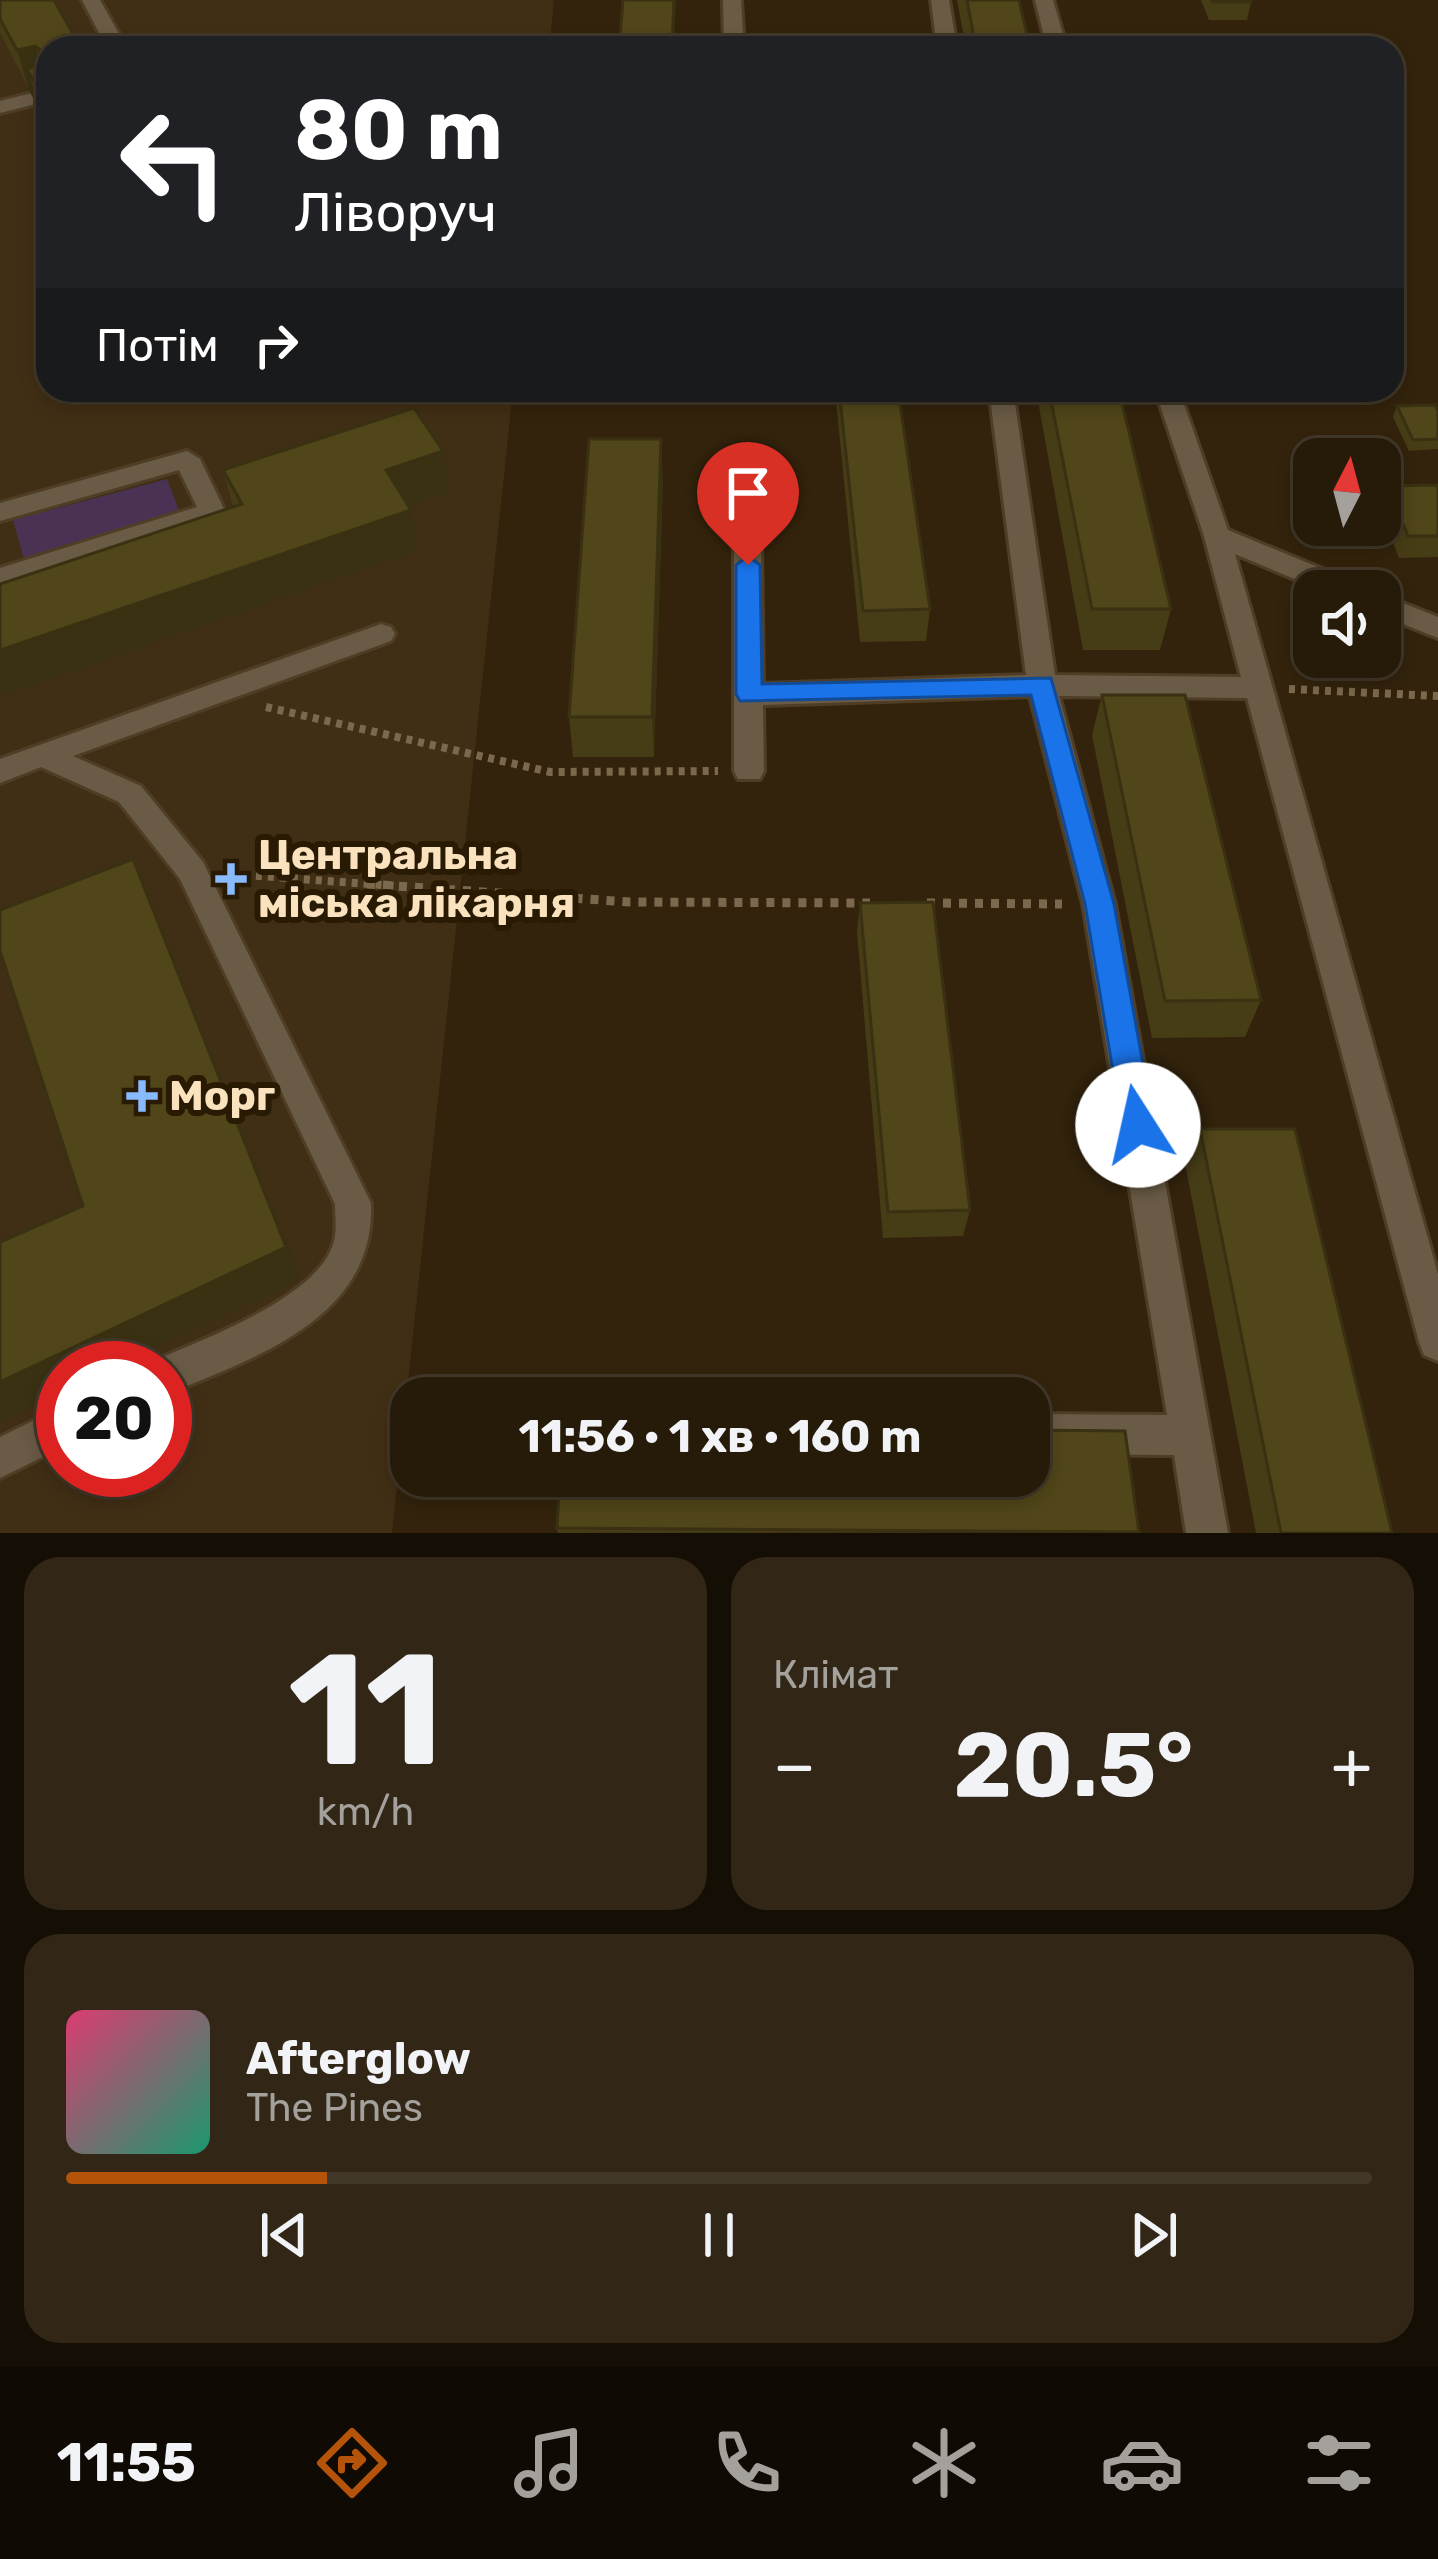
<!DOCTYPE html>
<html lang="uk">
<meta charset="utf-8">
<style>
body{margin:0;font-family:Rubik,sans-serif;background:#322717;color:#f1f3f6;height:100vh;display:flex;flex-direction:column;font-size:45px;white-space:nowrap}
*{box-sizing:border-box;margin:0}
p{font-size:39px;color:#a4a19c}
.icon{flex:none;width:66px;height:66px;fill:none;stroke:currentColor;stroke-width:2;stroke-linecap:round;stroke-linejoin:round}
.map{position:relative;height:1533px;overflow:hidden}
.panel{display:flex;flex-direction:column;gap:24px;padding:24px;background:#150e05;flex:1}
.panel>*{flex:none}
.top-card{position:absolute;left:36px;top:36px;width:1368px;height:366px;border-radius:36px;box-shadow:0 6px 18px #0003,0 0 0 3px #42382a;background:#202124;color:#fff;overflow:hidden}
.needle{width:78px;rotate:6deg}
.tools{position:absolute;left:1293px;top:438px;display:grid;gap:24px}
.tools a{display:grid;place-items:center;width:108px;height:108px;border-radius:24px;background:#261a09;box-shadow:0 6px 18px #0003,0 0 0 3px #42382a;font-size:60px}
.speed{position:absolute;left:36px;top:1341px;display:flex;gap:24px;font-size:60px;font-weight:700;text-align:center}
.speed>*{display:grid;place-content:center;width:156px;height:156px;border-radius:50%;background:#261a09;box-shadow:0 6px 18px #0003,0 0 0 3px #42382a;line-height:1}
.speed .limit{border:18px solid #d22;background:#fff;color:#111}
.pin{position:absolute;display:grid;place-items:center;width:102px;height:102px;color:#fff;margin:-123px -51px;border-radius:50% 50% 50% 0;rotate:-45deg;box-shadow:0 0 12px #0007}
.pin .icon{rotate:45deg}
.me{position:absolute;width:132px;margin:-66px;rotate:350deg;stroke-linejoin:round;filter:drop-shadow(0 0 9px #0008)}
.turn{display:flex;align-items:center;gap:42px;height:252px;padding:0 60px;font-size:54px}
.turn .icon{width:156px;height:156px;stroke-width:2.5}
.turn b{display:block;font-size:84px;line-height:102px}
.then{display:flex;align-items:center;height:114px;padding:0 60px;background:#0003;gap:24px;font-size:45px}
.big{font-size:90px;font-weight:700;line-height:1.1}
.panel .card{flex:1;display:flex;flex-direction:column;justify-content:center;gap:18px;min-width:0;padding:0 42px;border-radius:36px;background:#322717}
.panel .dial{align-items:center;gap:0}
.dial b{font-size:156px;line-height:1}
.song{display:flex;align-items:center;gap:36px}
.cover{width:144px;height:144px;border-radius:18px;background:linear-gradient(135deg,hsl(340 70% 55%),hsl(160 70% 35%))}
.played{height:12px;border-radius:6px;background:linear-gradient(90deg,#b45309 20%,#42382a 20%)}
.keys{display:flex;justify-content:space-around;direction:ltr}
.heat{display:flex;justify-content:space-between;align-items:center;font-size:66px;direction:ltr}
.panel .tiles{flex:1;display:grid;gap:24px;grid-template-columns:1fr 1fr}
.card:last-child{grid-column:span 2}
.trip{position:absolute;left:390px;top:1377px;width:660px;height:120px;border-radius:36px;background:#261a09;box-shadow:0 6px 18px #0003,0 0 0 3px #42382a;font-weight:700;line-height:120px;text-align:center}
.tabs{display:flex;height:192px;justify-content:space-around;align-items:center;background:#0f0a04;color:#a4a19c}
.tabs .icon{width:84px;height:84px}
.tabs .active{color:#b45309}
.tabs b{font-size:54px;color:#f1f3f6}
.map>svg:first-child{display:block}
.built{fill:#412f15;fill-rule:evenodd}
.green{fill:#4a3254}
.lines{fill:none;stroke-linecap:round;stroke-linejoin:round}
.minor-casing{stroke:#4f3e25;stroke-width:6}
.path-far1{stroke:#7c694d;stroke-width:8;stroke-dasharray:6 6;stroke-linecap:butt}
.path{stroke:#7c694d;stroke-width:9;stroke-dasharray:8 8;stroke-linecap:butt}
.minor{fill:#6a5b46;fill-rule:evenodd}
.wall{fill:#463c16}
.shaded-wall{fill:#393112}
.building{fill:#514619;stroke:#393112;stroke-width:3}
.route{fill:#1a73e8;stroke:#114b97;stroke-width:3}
.poi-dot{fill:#89bafc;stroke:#281a03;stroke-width:4.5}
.labels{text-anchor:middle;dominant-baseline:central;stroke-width:12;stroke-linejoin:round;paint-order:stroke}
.poi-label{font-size:42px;font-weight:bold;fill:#fbe2bf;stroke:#281a03;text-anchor:start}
</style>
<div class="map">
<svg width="1438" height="1533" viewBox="0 0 1438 1533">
<rect width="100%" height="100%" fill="#33230c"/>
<path class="built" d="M0 0H554L549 48H48V390H513L392 1533H0ZM63 1368H165V1470H63Z"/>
<path class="green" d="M167 479 181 516 24 559 13 520Z"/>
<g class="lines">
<g class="minor-casing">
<g id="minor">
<path d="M82 0H100L127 48H107Z"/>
<path d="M723 0H741L744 48H724Z"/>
<path d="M931 0H949L957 48H937Z"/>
<path d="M1035 0H1053L1067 48H1047Z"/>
<path d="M48 89V101L0 113V101Z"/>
<path d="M989 390H1013L1055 675 1241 677 1204 536 1155 390H1179L1228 530 1359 584 1363 591H1323L1235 554 1438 1274V1361L1424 1355 1419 1342 1247 698 1059 696 1115 904 1228 1533H1186L1174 1455 1029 1454V1414L1167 1415 1083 904 1030 696 763 705 764 771 760 779H738L734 771V479L738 473 747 470 760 479 763 684 1026 675Z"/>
<path d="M187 451 200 459 225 511 221 517 0 587V568L197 507 179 470 0 521V503Z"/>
<path d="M1380 594 1438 617V638L1380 615Z"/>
<path d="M381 624 391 627 395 634 391 641 73 756 141 786 203 862 371 1203C376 1318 255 1358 165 1395V1368H149L151 1362C200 1340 320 1298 334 1241 337 1229 335 1216 335 1204L180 879 119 802 41 767 0 783V759Z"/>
<path d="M63 1406V1447L0 1478V1437Z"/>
</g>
</g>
<g class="path-far1">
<path d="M1289 689 1438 696"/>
<path d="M266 707 550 772 718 771"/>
<path d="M232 874 410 887"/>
</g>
<g class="path">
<path d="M367 884 630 902 870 903"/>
<path d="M927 903 1062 904"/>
</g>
<use href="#minor" class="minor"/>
</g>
<g class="wall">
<path d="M0 0 48 48V138L31 91 34 90 33 88 29 89 0 33Z"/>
<path d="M957 0H1019L1030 48H966Z"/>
<path d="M1201 0H1251V2L1247 20H1209Z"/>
<path d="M835 390H898L930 609 926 641 860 642Z"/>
<path d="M1036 390H1119L1171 609 1160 650H1083Z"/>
<path d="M1397 406 1438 411V449L1409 451 1393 417Z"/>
<path d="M223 470 450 492 409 506 418 550 0 697V584L233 507Z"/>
<path d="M663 480 654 757H573L569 717Z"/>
<path d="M1438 485V557L1399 558 1380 509 1388 486Z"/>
<path d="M1102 695 1261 1000 1245 1037 1152 1038 1092 735Z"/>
<path d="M860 903 970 1210 963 1236 883 1238 857 932Z"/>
<path d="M1200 1129 1392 1533H1256L1185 1163Z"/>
<path d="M557 1528 1139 1532 558 1533Z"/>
</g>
<g class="shaded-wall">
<path d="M674 0H676L674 48H672Z"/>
<path d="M35 46 47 85 27 69 33 88 29 89 17 50Z"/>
<path d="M661 439 663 480 654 757 652 717Z"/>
<path d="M443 451 450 492 393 511 386 470Z"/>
<path d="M411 510 418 550 0 697V650Z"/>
<path d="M133 859 301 1279 115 1368H63V1393L0 1423V1382L286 1247Z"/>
</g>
<g class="building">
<path d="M0 0H54L81 48H48V122L31 91 38 89 27 69 39 65 40 50 35 46 17 50 0 19Z"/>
<path d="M623 0H674L672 48H619Z"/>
<path d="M967 0H1019L1030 48H976Z"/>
<path d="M1212 0H1251V2H1213Z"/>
<path d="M283 43 287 48H260Z"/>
<path d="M839 390H898L930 609 863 611Z"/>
<path d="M1049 390H1119L1171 609H1092Z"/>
<path d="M1435 405 1438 411V439L1413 440 1397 406Z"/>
<path d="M414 408 443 451 386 470 411 510 0 650V584L242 504 223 470Z"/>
<path d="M589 439H661L652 717H569Z"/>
<path d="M1438 485V536H1408L1388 486Z"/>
<path d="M1102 695H1185L1261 1000 1165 1001Z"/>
<path d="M133 859 286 1247 0 1382V1242L83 1206 0 951V910Z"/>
<path d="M933 902 970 1210 888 1212 860 903Z"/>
<path d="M1200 1129H1295L1392 1533H1281Z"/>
<path d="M1029 1430 1125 1431 1139 1532 557 1528 560 1476H1029Z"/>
</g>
<path class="route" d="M748 556 760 565 762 684 1051 678 1114 904 1154 1125 1149 1135 1138 1140 1127 1135 1122 1125 1085 904 1031 695 740 701 736 694V565Z"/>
<g class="poi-dot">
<path d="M225 861h12v12h12v12h-12v12h-12v-12h-12v-12h12z"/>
<path d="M136 1078h12v12h12v12h-12v12h-12v-12h-12v-12h12z"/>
</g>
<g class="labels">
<g class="poi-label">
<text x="258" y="855">Центральна<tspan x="258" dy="48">міська лікарня</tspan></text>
<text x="169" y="1096">Морг</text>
</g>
</g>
</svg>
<div class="tools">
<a><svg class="needle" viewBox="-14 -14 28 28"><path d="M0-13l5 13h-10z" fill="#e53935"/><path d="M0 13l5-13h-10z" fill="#a4a19c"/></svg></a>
<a><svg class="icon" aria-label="sound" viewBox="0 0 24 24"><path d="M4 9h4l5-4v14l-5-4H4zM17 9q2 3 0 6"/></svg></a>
</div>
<div class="speed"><div class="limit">20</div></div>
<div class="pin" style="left:748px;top:565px;background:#d93025"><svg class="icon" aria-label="arrive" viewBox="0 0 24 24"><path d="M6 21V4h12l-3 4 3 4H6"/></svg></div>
<svg class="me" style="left:1138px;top:1125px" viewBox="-20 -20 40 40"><circle r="19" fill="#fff"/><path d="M0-13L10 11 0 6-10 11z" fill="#1a73e8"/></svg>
<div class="trip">11:56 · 1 хв · 160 m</div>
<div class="top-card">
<div class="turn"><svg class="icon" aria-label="left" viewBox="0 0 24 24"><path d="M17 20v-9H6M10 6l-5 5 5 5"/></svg><div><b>80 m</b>Ліворуч</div></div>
<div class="then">Потім<svg class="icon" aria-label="right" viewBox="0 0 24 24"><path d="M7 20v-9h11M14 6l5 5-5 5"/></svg></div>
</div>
</div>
<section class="panel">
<div class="tiles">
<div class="card dial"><b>11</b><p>km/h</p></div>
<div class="card"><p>Клімат</p>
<div class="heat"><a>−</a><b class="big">20.5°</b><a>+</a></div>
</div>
<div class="card">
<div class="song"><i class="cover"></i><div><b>Afterglow</b><p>The Pines</p></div></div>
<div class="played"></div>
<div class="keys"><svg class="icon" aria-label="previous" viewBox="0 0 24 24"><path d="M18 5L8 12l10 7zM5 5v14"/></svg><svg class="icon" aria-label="pause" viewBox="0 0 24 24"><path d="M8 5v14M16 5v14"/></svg><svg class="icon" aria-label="next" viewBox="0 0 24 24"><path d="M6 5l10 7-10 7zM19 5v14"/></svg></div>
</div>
</div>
</section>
<nav class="tabs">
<b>11:55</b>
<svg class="icon active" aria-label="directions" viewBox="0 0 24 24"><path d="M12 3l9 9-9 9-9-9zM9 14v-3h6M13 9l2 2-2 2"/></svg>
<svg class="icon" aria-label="music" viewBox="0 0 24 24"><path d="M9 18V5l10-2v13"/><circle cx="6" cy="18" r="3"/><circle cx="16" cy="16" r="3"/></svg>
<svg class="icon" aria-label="phone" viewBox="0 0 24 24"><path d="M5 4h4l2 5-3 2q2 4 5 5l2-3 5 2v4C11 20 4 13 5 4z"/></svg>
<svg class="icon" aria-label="climate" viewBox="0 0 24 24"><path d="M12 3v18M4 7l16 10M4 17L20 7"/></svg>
<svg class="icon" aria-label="car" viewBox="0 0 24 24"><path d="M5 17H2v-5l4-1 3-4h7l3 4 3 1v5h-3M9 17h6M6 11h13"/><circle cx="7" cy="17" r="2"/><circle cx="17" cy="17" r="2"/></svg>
<svg class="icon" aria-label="filters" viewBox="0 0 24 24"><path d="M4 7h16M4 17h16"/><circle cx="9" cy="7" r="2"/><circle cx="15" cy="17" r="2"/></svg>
</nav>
